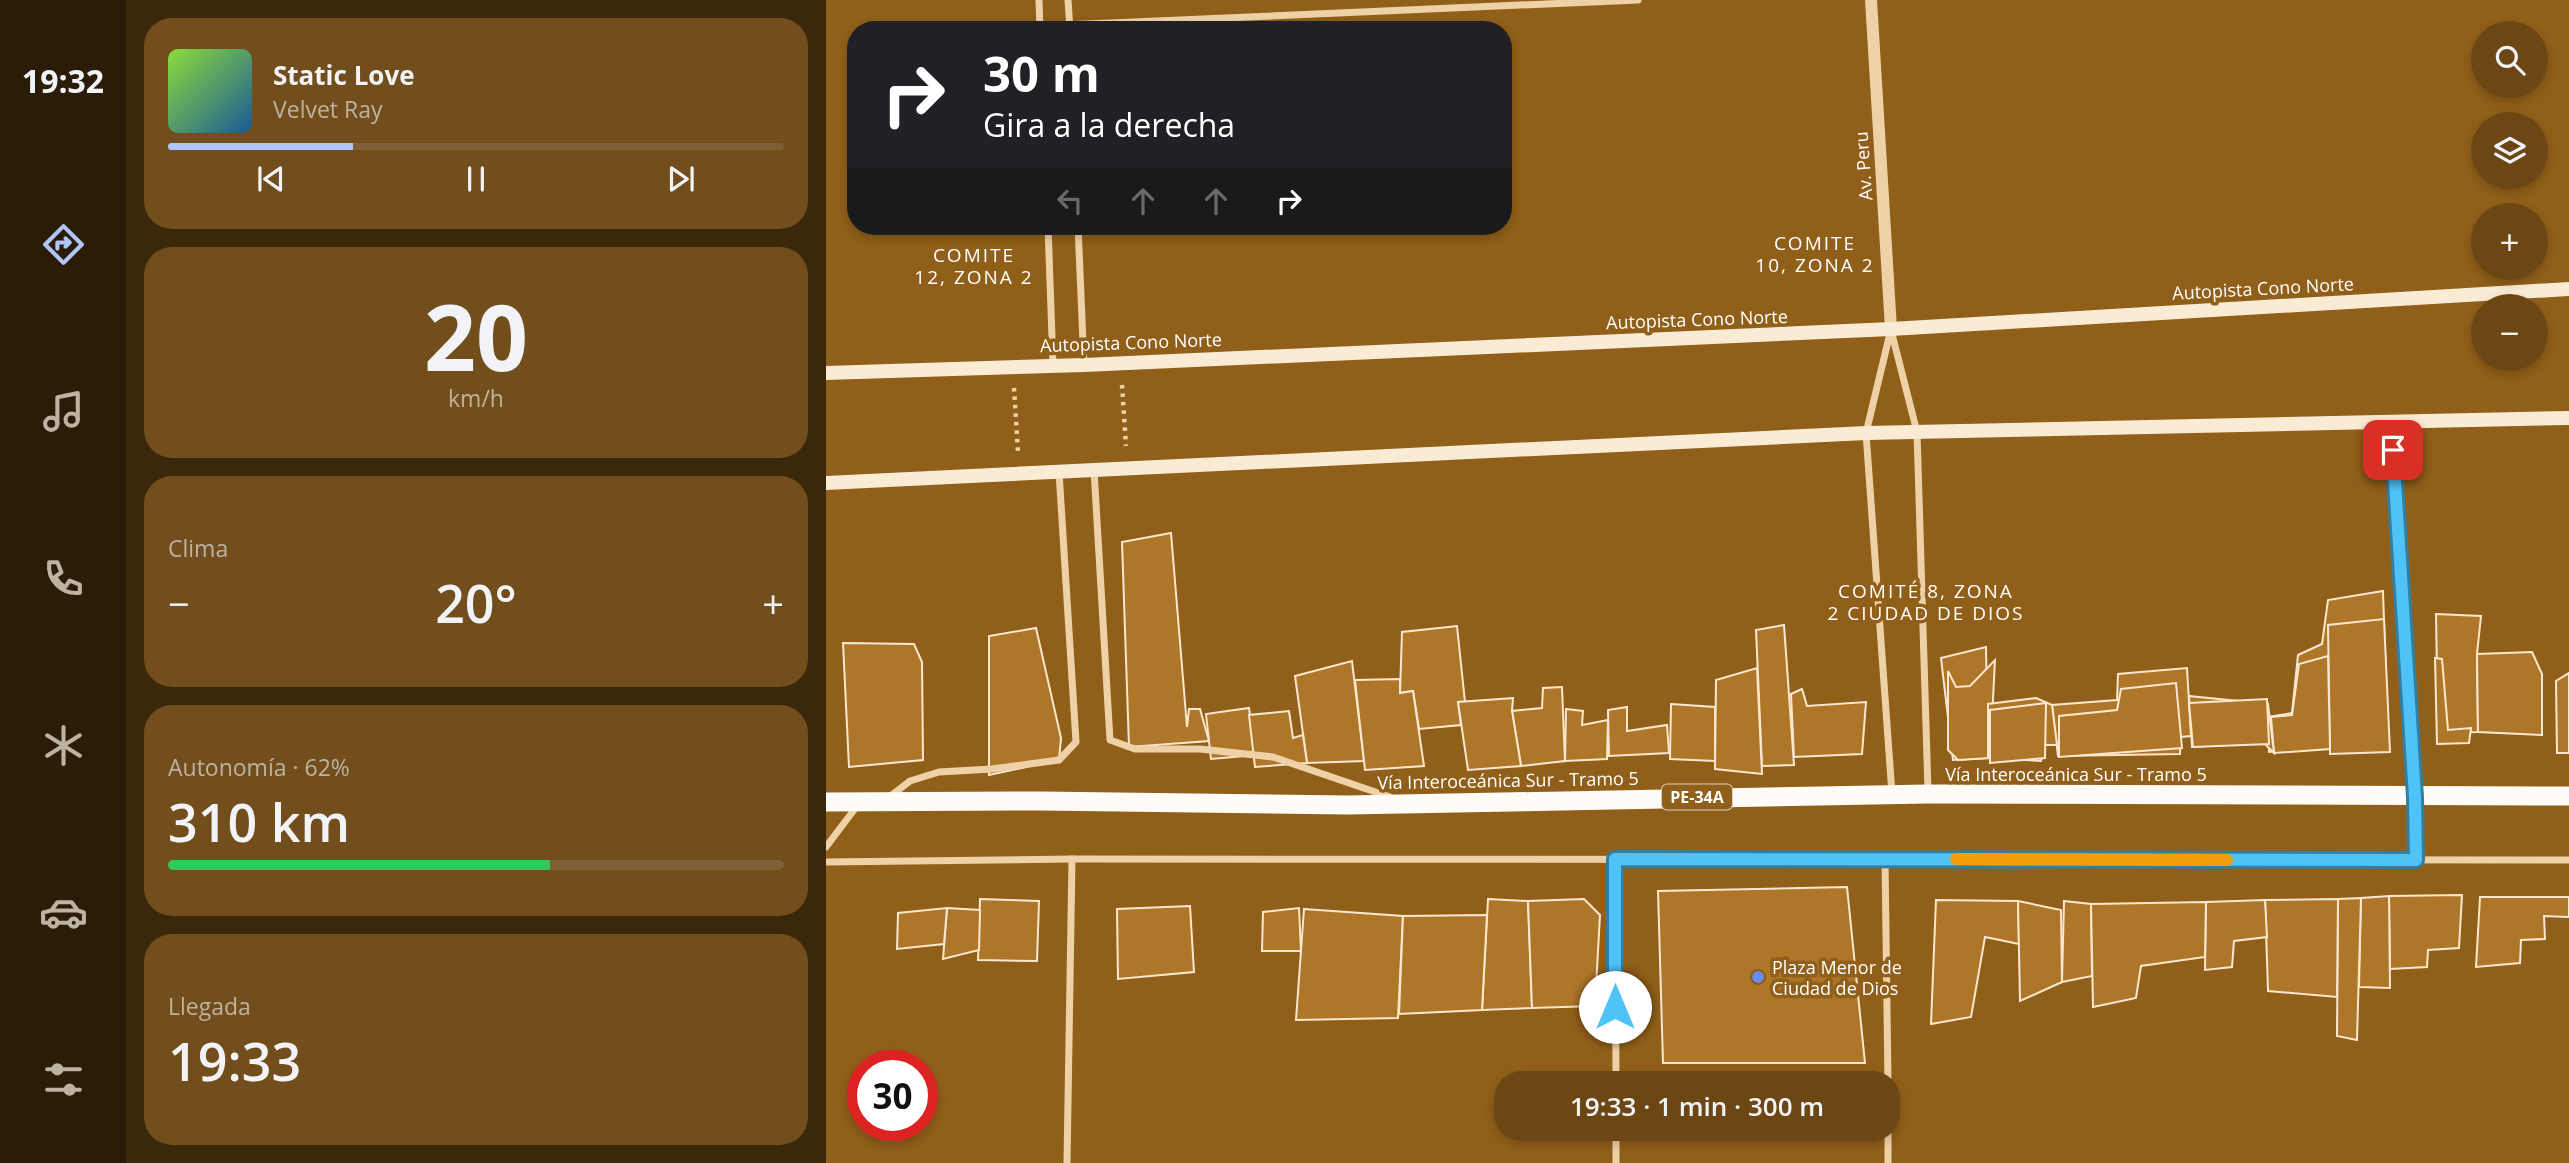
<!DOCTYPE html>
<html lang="es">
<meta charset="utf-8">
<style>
body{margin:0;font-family:"Open Sans",sans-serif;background:#714e1c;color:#f1f3f6;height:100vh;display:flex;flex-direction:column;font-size:26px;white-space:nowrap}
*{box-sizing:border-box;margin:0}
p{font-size:23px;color:#beb2a0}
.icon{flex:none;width:38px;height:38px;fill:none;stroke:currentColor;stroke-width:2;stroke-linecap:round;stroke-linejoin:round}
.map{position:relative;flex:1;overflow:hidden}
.details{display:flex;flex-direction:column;gap:18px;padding:18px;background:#3b270a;width:700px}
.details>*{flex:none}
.guide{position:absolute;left:21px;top:21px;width:665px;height:214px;border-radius:28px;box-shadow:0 4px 10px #0003;background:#202124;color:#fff;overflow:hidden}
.buttons{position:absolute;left:1645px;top:21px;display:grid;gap:14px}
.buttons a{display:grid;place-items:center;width:77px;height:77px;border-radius:50%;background:#6c4713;box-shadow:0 4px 10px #0003;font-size:35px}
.speed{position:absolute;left:21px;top:1050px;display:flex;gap:14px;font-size:35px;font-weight:700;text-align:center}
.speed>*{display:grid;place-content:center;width:91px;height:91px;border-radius:50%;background:#6c4713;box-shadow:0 4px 10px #0003;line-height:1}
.speed .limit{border:10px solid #d22;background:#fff;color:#111}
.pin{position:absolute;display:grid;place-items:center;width:60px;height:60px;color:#fff;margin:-30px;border-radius:14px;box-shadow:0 4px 10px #0006}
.me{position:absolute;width:77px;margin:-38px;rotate:0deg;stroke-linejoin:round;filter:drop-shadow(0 0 5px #0008)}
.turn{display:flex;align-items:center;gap:24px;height:147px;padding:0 21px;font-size:32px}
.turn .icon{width:91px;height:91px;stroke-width:2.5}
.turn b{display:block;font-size:49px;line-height:60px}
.lanes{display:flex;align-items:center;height:66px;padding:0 21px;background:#0003;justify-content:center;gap:35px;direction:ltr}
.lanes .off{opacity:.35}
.big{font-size:52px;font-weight:600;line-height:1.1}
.details .widget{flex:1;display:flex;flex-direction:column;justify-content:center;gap:10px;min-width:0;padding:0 24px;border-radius:28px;background:#714e1c}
.details .dial{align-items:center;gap:0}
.dial b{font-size:91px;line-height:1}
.song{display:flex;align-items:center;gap:21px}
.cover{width:84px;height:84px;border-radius:10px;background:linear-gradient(135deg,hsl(90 70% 55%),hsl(210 70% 35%))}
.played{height:7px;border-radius:4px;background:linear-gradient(90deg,#b2c5fa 30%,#7f5f33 30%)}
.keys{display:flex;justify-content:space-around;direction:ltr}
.heat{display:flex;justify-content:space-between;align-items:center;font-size:38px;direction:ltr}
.charge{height:10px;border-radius:5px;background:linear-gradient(90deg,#34c759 62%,#7f5f33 0)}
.trip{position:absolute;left:668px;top:1071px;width:406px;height:70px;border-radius:28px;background:#6c4713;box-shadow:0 4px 10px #0003;font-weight:600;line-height:70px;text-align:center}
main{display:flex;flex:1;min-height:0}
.menu{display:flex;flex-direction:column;width:126px;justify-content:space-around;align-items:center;background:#2b1c08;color:#beb2a0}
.menu .icon{width:49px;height:49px}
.menu .selected{color:#b2c5fa}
.menu b{font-size:32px;color:#f1f3f6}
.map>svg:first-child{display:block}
.building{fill:#ae7628;stroke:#fbe7ce;stroke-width:2}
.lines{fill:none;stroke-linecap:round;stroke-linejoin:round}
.path{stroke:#efd1a7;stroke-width:4.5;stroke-dasharray:3.5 5;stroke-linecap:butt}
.minor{stroke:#efd1a7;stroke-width:7}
.tertiary{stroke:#efd1a7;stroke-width:12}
.secondary{stroke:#faebd5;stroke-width:14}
.trunk{stroke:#fffcf7;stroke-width:19}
.route-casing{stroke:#337fa1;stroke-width:18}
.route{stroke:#4fc3f7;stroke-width:12}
.slow{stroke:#f59e0b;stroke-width:12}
.poi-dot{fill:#658dff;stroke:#905f19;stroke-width:2.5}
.labels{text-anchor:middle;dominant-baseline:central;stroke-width:7;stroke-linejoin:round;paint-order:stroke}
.shield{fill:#905f19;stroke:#decfba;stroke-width:2}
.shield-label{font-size:16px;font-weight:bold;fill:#fff}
.street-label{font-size:18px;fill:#fff;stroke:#905f19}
.poi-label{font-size:18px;fill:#fff;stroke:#905f19;text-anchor:start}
.neighbourhood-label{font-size:19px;letter-spacing:2px;fill:#fff;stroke:#905f19}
</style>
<main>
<nav class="menu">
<b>19:32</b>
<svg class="icon selected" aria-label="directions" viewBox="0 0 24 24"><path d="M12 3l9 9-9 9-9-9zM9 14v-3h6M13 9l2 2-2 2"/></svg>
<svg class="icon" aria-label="music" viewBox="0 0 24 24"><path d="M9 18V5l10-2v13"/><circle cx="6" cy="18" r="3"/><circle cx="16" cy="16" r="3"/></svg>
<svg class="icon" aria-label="phone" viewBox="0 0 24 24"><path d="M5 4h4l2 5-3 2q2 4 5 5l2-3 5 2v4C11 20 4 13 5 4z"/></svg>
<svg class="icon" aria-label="climate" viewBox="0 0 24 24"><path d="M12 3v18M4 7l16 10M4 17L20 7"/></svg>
<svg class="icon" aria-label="car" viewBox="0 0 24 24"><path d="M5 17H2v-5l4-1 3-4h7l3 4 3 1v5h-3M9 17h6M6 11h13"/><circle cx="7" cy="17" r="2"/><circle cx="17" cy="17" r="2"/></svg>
<svg class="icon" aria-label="filters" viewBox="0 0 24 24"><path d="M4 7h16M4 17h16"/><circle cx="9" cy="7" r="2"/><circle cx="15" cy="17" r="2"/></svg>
</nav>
<section class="details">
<div class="widget">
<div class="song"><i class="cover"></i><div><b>Static Love</b><p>Velvet Ray</p></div></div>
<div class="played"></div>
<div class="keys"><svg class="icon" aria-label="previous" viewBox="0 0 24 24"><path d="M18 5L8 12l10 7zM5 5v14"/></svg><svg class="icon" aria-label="pause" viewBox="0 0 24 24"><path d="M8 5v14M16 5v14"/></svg><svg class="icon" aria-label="next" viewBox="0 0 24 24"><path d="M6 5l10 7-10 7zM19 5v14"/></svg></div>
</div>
<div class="widget dial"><b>20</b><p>km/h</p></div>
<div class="widget"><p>Clima</p>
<div class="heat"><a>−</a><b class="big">20°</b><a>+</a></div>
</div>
<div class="widget"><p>Autonomía · 62%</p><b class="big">310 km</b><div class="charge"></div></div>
<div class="widget"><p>Llegada</p><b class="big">19:33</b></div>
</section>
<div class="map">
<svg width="1743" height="1163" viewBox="0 0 1743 1163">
<rect width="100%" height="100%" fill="#905f19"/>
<g class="building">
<path d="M345 533 361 727 363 709H374L383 741 303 747 296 542Z"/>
<path d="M1557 591 1562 741 1443 752 1441 717 1466 713 1472 655 1496 644 1502 600Z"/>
<path d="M1610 614 1655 616 1651 654 1652 732 1612 733Z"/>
<path d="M1558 619 1564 752 1504 754 1502 625Z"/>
<path d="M958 625 968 765 936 766 930 630Z"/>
<path d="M631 626 639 702H632L635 725 593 729 587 691 574 693 576 632Z"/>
<path d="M210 628 235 738 233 760 163 775V636Z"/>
<path d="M17 643 88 644 96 662 97 760 23 767Z"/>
<path d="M1160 647 1162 758 1127 760 1115 658Z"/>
<path d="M1706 652 1716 674V735L1652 732 1651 654Z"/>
<path d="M1502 656 1504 749 1448 753 1445 717 1466 715 1473 664Z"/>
<path d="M1609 658 1616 659 1622 730 1645 728 1643 743 1611 744Z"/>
<path d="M1169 660 1164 758 1132 760 1122 750V671L1130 687 1144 686Z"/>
<path d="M526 661 538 761 481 763 469 676Z"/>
<path d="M931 668 936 774 889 769 890 680Z"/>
<path d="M1361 668 1365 736 1355 737 1354 754 1232 756 1226 705 1291 700 1292 674Z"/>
<path d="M1743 673V753H1731L1730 681Z"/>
<path d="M574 679V693L587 691 598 766 539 770 529 680Z"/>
<path d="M1350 683 1356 748 1233 757V716L1291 710 1295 689Z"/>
<path d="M736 687 739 761 695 766 686 711 716 708 717 688Z"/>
<path d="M976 689 981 706 1040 702 1036 754 968 757 965 694Z"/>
<path d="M1363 696 1442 704 1448 753 1438 743 1366 747Z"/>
<path d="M687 698 686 711 695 766 642 770 632 702Z"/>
<path d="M1210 698 1226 705 1231 745H1218L1215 761 1162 758V704Z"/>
<path d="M1441 699 1443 744 1367 747 1363 703Z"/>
<path d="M1220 703 1219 758 1164 763V710Z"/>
<path d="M845 704 889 707V761L844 759Z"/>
<path d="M801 707V731L841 725 843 753 783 756 782 710Z"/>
<path d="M423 708 430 755 385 759 380 714Z"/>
<path d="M740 709 757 711 756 725 782 720 781 759 739 761Z"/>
<path d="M463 711 467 738 477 735 481 763 429 767 423 715Z"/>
<path d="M1021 887 1039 1063H837L832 891Z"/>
<path d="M1636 895 1633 948 1602 950 1601 967 1564 969 1563 896Z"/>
<path d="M1563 896 1564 988 1533 987 1535 898Z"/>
<path d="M1654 897H1743V917L1718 916 1719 939 1695 940 1694 963 1650 967Z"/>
<path d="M1535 898 1531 1040 1511 1036 1512 899Z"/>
<path d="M154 899 213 901 211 961 152 960Z"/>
<path d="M662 899 702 901 706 1008 656 1010Z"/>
<path d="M758 899 774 915 769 1006 706 1008 702 901Z"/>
<path d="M1512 899 1511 997 1442 991 1439 900Z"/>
<path d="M1110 900 1192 901 1193 944 1159 937 1145 1017 1105 1024Z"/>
<path d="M1439 900 1441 937 1408 941 1406 967 1379 970 1380 902Z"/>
<path d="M1192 901 1235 910 1236 982 1194 1001Z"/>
<path d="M1238 901 1265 904 1266 976 1236 982Z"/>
<path d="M1380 902 1379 957 1315 966 1310 998 1267 1007 1265 904Z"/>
<path d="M364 906 368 972 292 979 291 909Z"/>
<path d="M121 908 154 910 153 950 117 959Z"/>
<path d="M121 908 118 944 71 949 72 913Z"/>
<path d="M473 908 475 951H436L437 912Z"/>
<path d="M478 909 577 916 572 1018 470 1020Z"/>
<path d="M661 915 656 1010 573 1014 577 916Z"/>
</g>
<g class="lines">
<g class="path">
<path d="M296 385 300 446"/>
<path d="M188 388 192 452"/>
</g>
<g class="minor">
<path d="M213 0 214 30"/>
<path d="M242 0 244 30"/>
<path d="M214 26 812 0"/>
<path d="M222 226 227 365"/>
<path d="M252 226 258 365"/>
<path d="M1065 329 1040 433 1066 794"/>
<path d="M1065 330 1091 432 1102 791"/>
<path d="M1565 423 1589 797 1590 860"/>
<path d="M268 470 284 740 309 749H374L447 757 564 797"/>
<path d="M62 798 84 781 113 772 166 769 233 760 250 742 233 472"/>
<path d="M0 847 31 806"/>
<path d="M789 859 790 1083"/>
<path d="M1059 859 1062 1083"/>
<path d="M0 862 246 859 1743 860"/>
<path d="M790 1129V1163"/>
<path d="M1062 1129V1163"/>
<path d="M241 1163 246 859"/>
</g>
<path class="tertiary" d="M1045 0 1065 329"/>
<g class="secondary">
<path d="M0 373 258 365 1065 329 1743 289"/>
<path d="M0 483 1040 433 1743 418"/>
</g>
<path class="trunk" d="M0 802 214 801 522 805 1102 794 1743 796"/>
</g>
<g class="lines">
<g class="route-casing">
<path id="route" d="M789 1007V859L1590 860 1589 797 1567 450"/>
</g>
<use href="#route" class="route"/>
<path class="slow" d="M1130 859 1401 860"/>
</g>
<circle class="poi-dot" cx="932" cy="977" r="7"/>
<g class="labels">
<rect class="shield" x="836" y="784.5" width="70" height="25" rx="5"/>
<g class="shield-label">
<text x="871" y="797">PE-34A</text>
</g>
<g class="street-label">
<text transform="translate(1037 166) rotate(-94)">Av. Peru</text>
<text transform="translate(1437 288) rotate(-3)">Autopista Cono Norte</text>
<text transform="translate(871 319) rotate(-2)">Autopista Cono Norte</text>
<text transform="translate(305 342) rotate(-2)">Autopista Cono Norte</text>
<text x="1250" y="774">Vía Interoceánica Sur - Tramo 5</text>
<text transform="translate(682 780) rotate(-1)">Vía Interoceánica Sur - Tramo 5</text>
</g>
<g class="poi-label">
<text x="946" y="967">Plaza Menor de<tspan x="946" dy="21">Ciudad de Dios</tspan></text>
</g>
<g class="neighbourhood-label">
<text x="989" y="243">COMITE<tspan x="989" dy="22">10, ZONA 2</tspan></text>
<text x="148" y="255">COMITE<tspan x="148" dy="22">12, ZONA 2</tspan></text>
<text x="1100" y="591">COMITÉ 8, ZONA<tspan x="1100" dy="22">2 CIUDAD DE DIOS</tspan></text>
</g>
</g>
</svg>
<div class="buttons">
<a><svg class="icon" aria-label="search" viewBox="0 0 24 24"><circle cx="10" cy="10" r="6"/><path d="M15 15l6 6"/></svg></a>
<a><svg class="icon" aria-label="layers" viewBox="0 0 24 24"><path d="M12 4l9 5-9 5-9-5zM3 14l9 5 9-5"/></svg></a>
<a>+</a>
<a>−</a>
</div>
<div class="speed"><div class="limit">30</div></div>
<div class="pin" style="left:1567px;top:450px;background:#d93025"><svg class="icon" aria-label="arrive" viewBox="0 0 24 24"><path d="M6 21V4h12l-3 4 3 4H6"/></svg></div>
<svg class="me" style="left:789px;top:1007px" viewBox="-20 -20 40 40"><circle r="19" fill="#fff"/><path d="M0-13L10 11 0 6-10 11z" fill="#4fc3f7"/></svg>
<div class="trip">19:33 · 1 min · 300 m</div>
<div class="guide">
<div class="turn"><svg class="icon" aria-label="right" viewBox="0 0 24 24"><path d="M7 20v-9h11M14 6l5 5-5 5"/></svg><div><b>30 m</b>Gira a la derecha</div></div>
<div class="lanes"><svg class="icon off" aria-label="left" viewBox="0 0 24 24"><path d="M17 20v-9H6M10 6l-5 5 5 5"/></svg><svg class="icon off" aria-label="ahead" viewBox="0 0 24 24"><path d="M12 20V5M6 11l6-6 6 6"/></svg><svg class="icon off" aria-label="ahead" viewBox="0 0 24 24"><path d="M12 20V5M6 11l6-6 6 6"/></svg><svg class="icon" aria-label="right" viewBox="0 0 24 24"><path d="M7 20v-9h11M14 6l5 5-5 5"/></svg></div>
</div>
</div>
</main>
